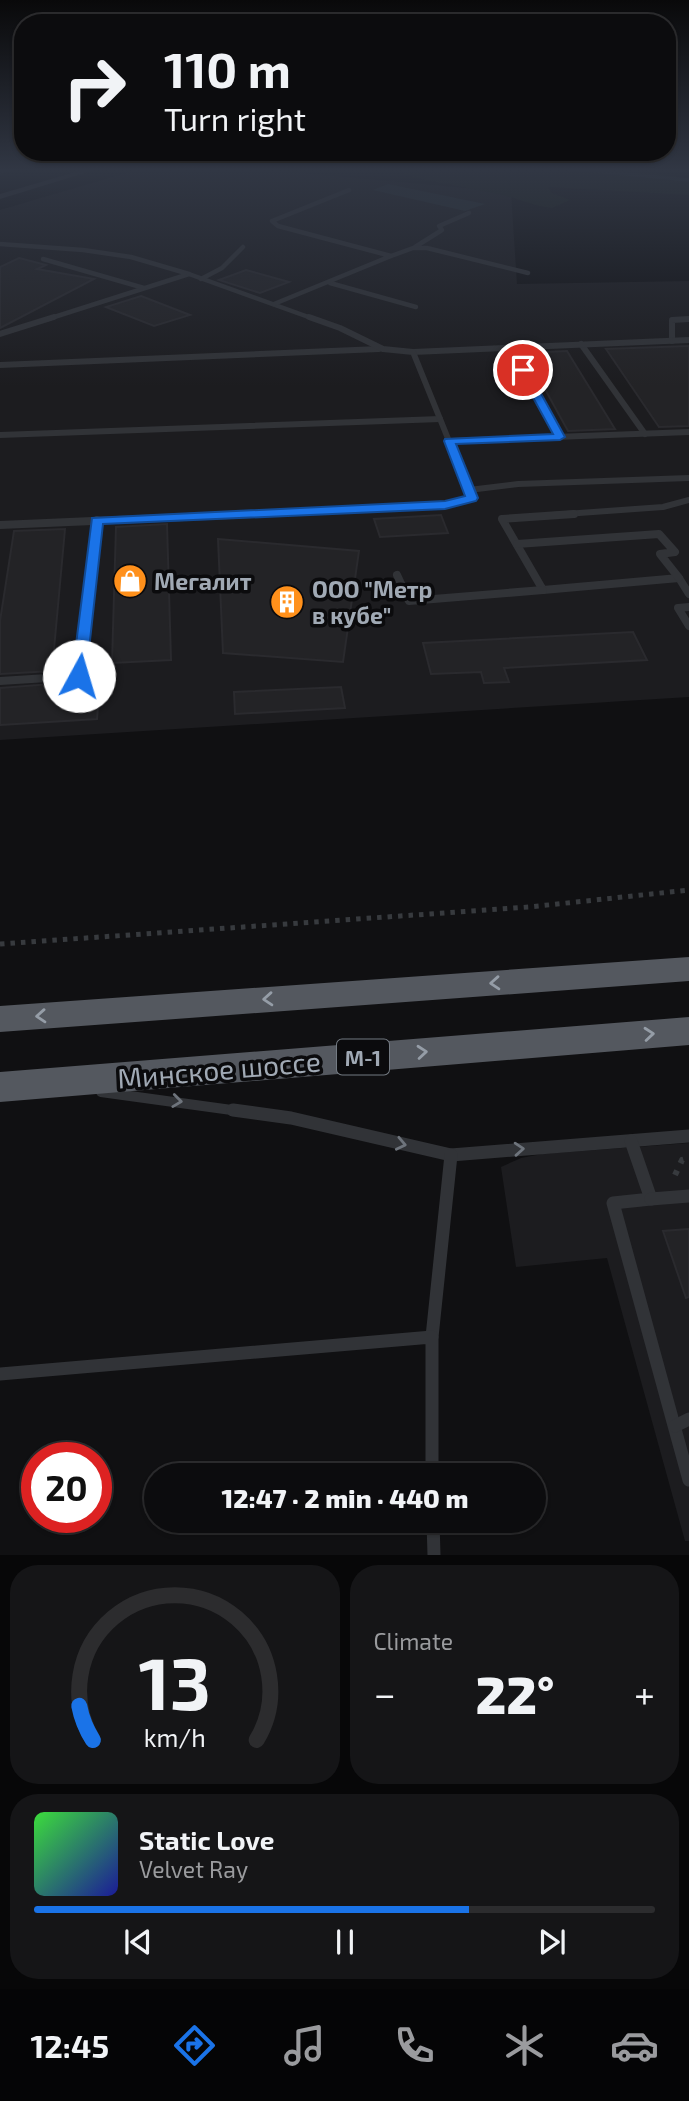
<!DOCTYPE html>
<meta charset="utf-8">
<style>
body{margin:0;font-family:"Exo 2",sans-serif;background:#151517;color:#f1f3f6;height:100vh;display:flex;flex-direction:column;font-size:26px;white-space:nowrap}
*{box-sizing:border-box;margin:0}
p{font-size:23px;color:#9a9b9e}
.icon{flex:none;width:38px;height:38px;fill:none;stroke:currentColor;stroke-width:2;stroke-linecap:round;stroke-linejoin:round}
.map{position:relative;height:1555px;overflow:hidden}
.panel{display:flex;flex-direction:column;gap:10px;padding:10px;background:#070708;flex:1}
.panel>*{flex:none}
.banner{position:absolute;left:14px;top:14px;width:662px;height:147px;border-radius:28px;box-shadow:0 2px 5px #0004,0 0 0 2px #2c2c2e;background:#0c0c0e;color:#f1f3f6;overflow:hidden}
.speed{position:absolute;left:21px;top:1442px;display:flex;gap:14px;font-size:35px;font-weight:700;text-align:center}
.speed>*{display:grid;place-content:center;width:91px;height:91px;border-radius:50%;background:#0c0c0e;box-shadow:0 2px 5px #0004,0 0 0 2px #2c2c2e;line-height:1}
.speed .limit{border:10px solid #d22;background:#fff;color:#111}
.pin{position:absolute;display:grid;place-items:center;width:60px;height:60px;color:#fff;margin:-30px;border:4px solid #fff;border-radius:50%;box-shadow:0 2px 7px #0007}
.me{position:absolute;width:77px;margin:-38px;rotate:6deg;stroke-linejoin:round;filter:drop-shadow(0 0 5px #0008)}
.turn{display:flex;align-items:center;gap:24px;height:147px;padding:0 35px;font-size:32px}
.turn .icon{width:91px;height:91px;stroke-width:2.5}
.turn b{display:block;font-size:49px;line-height:60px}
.big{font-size:52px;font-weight:800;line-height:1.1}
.panel .widget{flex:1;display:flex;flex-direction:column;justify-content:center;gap:10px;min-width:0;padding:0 24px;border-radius:28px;background:#151517}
.panel .dial{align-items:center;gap:0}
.dial svg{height:182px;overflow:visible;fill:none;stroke:#2c2c2e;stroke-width:7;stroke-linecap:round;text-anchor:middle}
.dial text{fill:#f1f3f6;stroke:none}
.song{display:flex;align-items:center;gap:21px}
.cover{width:84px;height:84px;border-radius:10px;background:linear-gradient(135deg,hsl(120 70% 55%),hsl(240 70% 35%))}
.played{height:7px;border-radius:4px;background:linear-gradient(90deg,#1a73e8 70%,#2c2c2e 70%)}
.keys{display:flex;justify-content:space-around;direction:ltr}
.heat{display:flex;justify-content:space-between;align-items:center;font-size:38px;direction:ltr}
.panel .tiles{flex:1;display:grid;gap:10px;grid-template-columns:1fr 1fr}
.widget:last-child{grid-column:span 2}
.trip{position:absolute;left:144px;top:1463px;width:402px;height:70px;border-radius:35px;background:#0c0c0e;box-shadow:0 2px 5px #0004,0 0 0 2px #2c2c2e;font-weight:800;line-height:70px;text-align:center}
.menu{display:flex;height:112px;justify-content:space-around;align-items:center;background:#050506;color:#9a9b9e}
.menu .icon{width:49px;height:49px}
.menu .selected{color:#1a73e8}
.menu b{font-size:32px;color:#f1f3f6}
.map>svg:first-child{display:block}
.built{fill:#1c1c1f}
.green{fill:#161d16}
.water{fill:#263136}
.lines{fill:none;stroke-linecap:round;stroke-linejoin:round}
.stream{stroke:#263136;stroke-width:3.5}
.building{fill:#232326;stroke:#2a2a2e;stroke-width:2}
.path-far1{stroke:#373a3e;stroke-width:5;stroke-dasharray:4.5 6;stroke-linecap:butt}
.path{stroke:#373a3e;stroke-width:6;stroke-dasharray:5 8;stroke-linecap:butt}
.service-far4{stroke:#313337;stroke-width:4.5}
.service-far3{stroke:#313337;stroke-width:6}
.service-far2{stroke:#313337;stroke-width:8}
.service-far1{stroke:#313337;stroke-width:10}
.service{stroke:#313337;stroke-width:13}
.minor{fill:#313337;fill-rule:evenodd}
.trunk{fill:#54585f;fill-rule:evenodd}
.oneway{stroke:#959da7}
.oneway2{stroke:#6e747c}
.route{fill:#1a73e8;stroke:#114b97;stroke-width:2}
.labels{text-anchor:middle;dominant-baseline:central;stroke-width:7;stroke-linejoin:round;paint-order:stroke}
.shield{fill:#0b0b0d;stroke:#737a82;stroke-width:2}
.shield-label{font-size:21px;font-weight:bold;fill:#a0a9b4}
.poi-label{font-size:23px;font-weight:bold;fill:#a0a9b4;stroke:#0b0b0d;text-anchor:start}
.near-street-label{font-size:28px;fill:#a0a9b4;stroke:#0b0b0d}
</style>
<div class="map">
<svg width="689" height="1555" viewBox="0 0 689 1555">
<rect width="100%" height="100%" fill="#101012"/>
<g class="built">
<path d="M143 168H245L511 192 517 284 689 281V697L0 740V210Z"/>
<path d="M689 1143V1541H685L607 1258 516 1267 501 1167 521 1158 542 1154Z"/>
</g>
<path class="green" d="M413 168C504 168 599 159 689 179V195L548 187 552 193 570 200 552 208 539 206 503 195 421 179 397 172Z"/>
<path class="water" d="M388 184 485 204 465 211 373 190Z"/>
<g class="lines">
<g class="stream">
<path d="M564 168 689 180"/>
<path d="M0 172 14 168"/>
</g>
</g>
<g class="building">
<path d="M19 258 46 265 37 269 94 279 0 328V267Z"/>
<path d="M246 270 289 282 260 293 219 280Z"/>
<path d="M141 296 190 315 154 326 106 307Z"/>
<path d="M689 346V426L659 427 606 349Z"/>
<path d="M567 351 615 429 568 431 525 353Z"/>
<path d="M441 515 448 533 380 537 374 519Z"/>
<path d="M167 524 171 660 112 663 116 527Z"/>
<path d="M65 529 52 671 0 674V621L14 531Z"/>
<path d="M218 539 359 551 343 662 223 653Z"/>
<path d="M633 632 647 660 504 668 509 682 484 683 481 672 431 674 423 643Z"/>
<path d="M51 684 50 696 99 693 97 719 0 725V688Z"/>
<path d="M341 687 345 708 235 714 234 692Z"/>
<path d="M689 1229V1297L686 1298 663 1231Z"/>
</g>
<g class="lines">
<path class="path-far1" d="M0 944 529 907 689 890"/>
<path class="path" d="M675 1175 682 1160 689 1158"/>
<g class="service-far4">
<path d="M0 244 83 250 131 257 189 274 48 319"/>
<path d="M415 247 442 230 439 226 469 213"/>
<path d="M391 256 413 248H427L528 273"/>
<path d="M43 259 144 288"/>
<path d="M189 274 314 319"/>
<path d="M201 279 222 268 243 247"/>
<path d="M330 283 416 307"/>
<path d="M274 304 391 256 278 226 272 221 349 190"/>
</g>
<g class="service-far3">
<path d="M0 334 54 317"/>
<path d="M672 341V320L689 319"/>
<path d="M581 344 645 434"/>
<path d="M511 347 560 437"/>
<path d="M413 352 689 340"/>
<path d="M0 365 379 349"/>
<path d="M0 435 440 419"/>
<path d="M449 441 689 432"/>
<path d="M469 490 518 484 689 478"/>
<path d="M215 515 445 505 472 498 413 352 383 349 340 328 309 317"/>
<path d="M551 515 663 507 689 500"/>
</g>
<g class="service-far2">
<path d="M574 514 502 519 543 590 679 578 689 594"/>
<path d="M0 525 254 514"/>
<path d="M517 544 659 534 675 552 660 554 679 578"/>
<path d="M397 575 409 601 543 590"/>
<path d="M689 607 678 608 689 626"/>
<path d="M0 681 79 676 97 520"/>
</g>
<path class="service-far1" d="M101 1092 246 1112"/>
<g class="service">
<path d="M233 1110 291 1118 451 1155 689 1136"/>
<path d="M631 1141 651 1199 613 1203 689 1480"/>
<path d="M651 1199 689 1196"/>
<path d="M432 1337 451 1155"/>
<path d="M0 1374 432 1337V1475"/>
<path d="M675 1426 689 1419"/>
<path d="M433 1521 434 1555"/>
</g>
<path class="minor" d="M89 168H101L0 199V194Z"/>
<g class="trunk">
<path d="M689 957V981L0 1032V1006Z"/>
<path d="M689 1017V1045L0 1102V1072Z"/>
</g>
</g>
<defs><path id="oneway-chevron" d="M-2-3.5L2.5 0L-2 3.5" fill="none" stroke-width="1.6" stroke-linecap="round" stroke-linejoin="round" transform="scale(1.75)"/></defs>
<g class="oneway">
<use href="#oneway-chevron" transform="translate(495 983) rotate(176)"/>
<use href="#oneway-chevron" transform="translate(268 999) rotate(176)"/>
<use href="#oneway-chevron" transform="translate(41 1016) rotate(176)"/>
<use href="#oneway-chevron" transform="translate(649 1034) rotate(-5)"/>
<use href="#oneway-chevron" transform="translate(422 1052) rotate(-5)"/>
</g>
<g class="oneway2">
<use href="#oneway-chevron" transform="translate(177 1101) rotate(7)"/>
<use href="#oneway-chevron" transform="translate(401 1144) rotate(12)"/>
<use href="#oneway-chevron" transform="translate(519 1149) rotate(-4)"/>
</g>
<linearGradient id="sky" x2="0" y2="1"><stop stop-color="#09090a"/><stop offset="0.44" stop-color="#313744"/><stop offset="1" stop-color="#313744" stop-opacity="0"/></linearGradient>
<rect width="689" height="386" fill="url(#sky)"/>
<path class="route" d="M523 367 528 370 565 437 560 440 456 444 478 498 476 501 445 509 103 524 86 676 84 679H74L72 676 92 518 445 501 465 496 444 441 445 439 553 434 518 370Z"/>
<defs>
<g id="shop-disc" transform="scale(1.75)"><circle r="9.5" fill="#ff901b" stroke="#0b0b0d"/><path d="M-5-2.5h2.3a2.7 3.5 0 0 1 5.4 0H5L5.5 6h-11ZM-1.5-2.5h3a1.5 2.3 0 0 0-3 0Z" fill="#fff"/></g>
<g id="building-disc" transform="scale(1.75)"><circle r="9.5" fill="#ff901b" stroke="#0b0b0d"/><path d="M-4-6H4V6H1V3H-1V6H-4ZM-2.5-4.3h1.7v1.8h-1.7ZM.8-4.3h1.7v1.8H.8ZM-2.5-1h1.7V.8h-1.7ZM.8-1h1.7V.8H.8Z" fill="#fff"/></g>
</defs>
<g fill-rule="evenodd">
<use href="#shop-disc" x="130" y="581"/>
<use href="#building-disc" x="287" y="602"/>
</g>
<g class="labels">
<rect class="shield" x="337" y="1039.5" width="52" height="35" rx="5"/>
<g class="shield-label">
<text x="363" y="1057">М-1</text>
</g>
<g class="poi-label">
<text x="154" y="581">Мегалит</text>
<text x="312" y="589">ООО "Метр<tspan x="312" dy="26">в кубе"</tspan></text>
</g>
<g class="near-street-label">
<text transform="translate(219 1069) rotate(-5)">Минское шоссе</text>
</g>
</g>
</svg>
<div class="speed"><div class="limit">20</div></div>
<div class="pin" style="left:523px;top:370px;background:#d93025"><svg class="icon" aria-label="arrive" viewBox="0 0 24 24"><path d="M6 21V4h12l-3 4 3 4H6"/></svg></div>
<svg class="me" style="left:79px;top:676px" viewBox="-20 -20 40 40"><circle r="19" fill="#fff"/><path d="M0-13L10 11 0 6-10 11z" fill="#1a73e8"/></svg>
<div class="trip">12:47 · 2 min · 440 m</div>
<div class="banner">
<div class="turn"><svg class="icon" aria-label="right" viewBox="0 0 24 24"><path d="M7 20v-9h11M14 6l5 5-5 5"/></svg><div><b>110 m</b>Turn right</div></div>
</div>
</div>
<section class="panel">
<div class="tiles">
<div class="widget dial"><svg viewBox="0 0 100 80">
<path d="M14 69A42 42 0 1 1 86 69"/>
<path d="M14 69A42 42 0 0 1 8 54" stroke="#1a73e8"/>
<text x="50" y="56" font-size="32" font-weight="700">13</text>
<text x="50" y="72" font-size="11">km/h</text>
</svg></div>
<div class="widget"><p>Climate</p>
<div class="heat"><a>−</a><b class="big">22°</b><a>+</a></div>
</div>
<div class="widget">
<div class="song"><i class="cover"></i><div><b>Static Love</b><p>Velvet Ray</p></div></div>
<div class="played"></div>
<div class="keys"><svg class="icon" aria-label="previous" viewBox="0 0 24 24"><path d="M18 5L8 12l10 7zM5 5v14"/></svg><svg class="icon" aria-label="pause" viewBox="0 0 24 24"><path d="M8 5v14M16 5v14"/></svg><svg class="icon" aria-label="next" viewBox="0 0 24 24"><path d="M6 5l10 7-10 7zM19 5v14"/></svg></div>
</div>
</div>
</section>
<nav class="menu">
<b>12:45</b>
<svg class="icon selected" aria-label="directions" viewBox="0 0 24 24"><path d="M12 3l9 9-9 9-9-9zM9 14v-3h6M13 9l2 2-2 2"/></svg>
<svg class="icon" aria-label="music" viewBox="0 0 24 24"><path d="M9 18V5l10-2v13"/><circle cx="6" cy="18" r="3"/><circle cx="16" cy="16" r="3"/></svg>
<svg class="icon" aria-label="phone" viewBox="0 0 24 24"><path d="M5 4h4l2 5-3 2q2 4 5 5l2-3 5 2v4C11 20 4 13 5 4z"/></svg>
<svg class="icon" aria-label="climate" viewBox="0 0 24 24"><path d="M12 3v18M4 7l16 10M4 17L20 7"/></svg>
<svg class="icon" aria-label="car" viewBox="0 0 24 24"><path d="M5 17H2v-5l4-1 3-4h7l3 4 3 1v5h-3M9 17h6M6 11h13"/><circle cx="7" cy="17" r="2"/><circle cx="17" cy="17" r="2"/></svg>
</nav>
